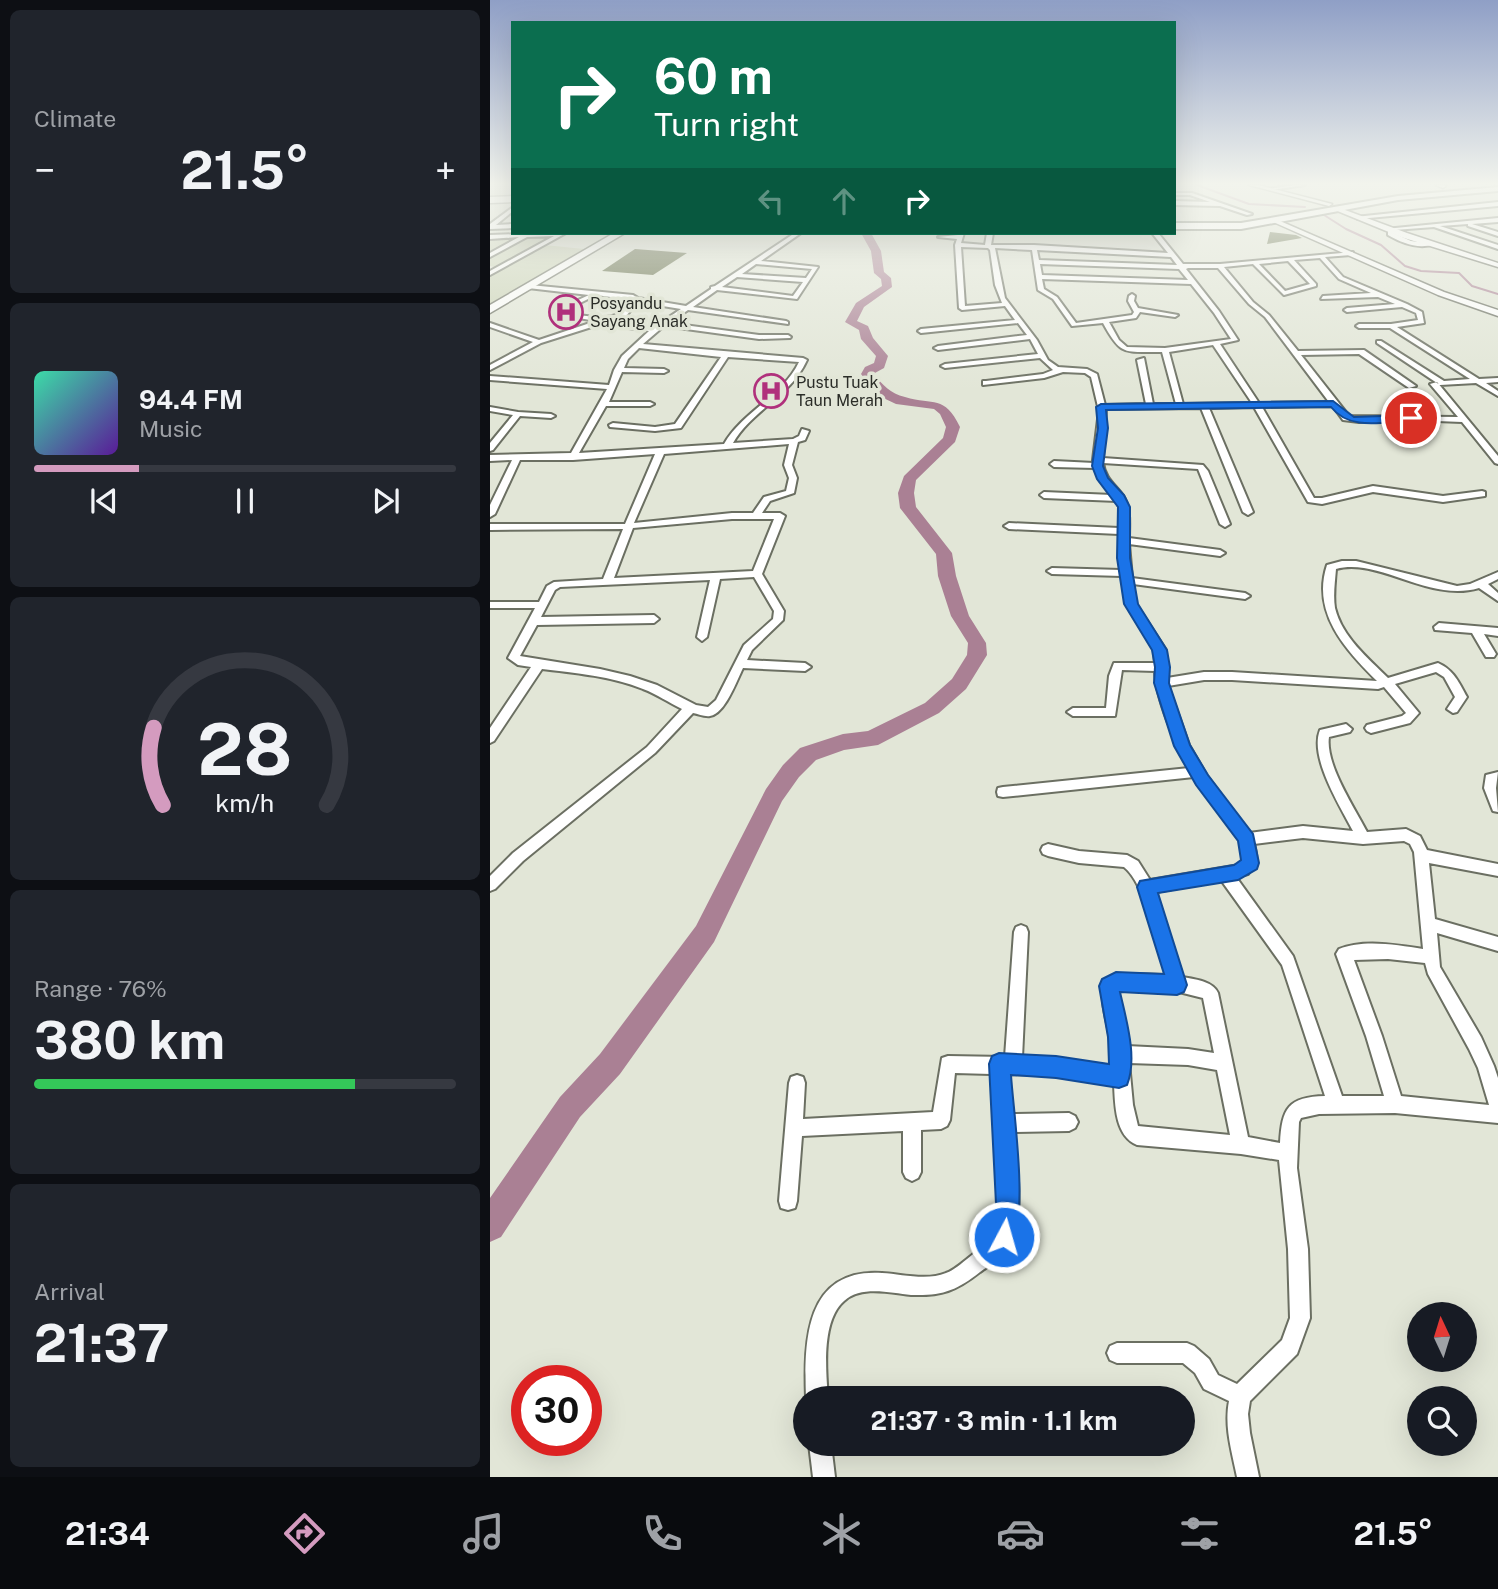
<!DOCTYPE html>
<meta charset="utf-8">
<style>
body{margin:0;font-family:"Public Sans",sans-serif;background:#20242c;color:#f1f3f6;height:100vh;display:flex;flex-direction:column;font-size:26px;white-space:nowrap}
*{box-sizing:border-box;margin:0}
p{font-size:23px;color:#9ea1a6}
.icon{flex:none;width:38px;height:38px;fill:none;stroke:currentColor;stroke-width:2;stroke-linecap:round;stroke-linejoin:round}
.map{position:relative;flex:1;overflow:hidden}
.details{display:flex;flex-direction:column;gap:10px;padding:10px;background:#0d0f14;width:490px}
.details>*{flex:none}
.top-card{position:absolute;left:21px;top:21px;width:665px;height:214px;border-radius:0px;box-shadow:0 7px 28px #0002;background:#0b6e4f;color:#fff;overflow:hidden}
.needle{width:46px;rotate:356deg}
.buttons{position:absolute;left:917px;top:1302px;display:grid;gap:14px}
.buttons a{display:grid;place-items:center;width:70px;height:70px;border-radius:50%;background:#171b24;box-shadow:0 7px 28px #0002;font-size:35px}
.speed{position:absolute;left:21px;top:1365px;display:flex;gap:14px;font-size:35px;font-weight:700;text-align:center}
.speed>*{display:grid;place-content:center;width:91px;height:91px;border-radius:50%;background:#171b24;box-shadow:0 7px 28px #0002;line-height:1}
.speed .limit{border:10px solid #d22;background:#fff;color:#111}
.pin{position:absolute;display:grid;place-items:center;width:60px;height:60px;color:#fff;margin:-30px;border:4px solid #fff;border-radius:50%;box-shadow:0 2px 7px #0007}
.me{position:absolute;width:77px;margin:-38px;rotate:6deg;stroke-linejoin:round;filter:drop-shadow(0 0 5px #0008)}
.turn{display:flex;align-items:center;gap:24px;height:147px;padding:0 28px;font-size:32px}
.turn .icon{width:91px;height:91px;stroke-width:2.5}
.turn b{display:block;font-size:49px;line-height:60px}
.lanes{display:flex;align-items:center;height:66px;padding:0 28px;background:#0003;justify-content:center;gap:35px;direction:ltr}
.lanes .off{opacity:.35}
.big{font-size:52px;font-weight:700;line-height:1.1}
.details .widget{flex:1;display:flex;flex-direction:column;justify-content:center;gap:10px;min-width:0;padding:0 24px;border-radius:10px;background:#20242c}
.details .dial{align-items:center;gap:0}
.dial svg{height:182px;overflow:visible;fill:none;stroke:#363941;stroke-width:7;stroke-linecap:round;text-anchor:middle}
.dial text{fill:#f1f3f6;stroke:none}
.song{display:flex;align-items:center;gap:21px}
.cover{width:84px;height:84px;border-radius:10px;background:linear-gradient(135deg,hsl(160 70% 55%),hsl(270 70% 35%))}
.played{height:7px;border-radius:4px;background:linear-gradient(90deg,#d49bbf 25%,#363941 25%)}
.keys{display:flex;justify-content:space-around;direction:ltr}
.heat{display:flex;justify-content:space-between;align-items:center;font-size:38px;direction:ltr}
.charge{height:10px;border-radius:5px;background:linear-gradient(90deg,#34c759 76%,#363941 0)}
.trip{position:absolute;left:303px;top:1386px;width:402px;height:70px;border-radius:35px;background:#171b24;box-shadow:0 7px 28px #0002;font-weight:700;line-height:70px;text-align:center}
.tab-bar{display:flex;height:112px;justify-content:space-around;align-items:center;background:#090b0e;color:#9ea1a6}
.tab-bar .icon{width:49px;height:49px}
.tab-bar .current{color:#d49bbf}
.tab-bar b{font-size:32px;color:#f1f3f6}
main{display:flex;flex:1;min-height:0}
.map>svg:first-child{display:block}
.green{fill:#cbd3b7}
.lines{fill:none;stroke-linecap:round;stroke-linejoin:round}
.stream{stroke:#aa8094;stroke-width:2}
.river{fill:#aa8094;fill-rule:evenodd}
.building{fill:#57613b}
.minor-casing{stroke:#6b6f62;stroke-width:4}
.tertiary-casing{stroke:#6b6f62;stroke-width:3}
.secondary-casing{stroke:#6b6f62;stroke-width:4}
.primary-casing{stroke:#6b6f62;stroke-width:3}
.minor{fill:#fff;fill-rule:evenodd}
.tertiary{fill:#fff;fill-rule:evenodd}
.secondary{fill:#fff;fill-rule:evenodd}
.primary{fill:#fff;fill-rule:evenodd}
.route{fill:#1a73e8;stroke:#114b97;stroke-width:2}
.labels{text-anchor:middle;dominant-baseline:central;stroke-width:7;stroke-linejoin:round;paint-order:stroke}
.far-poi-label{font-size:16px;fill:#2b2d28;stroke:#e2e6d7;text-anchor:start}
</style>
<main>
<section class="details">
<div class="widget"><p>Climate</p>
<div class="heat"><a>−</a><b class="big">21.5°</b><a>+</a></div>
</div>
<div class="widget">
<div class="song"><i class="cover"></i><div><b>94.4 FM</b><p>Music</p></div></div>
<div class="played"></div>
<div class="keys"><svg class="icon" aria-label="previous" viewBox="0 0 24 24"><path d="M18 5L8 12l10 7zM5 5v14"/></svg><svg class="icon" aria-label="pause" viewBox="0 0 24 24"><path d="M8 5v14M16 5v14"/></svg><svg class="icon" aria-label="next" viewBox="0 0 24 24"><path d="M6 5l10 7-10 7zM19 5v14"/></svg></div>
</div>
<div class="widget dial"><svg viewBox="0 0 100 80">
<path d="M14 69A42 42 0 1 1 86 69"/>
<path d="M14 69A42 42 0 0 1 10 35" stroke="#d49bbf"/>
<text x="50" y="56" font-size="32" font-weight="700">28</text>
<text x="50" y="72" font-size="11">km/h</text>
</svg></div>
<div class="widget"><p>Range · 76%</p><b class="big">380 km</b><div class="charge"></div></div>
<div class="widget"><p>Arrival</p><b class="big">21:37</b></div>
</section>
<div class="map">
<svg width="1008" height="1477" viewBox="0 0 1008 1477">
<rect width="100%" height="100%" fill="#e2e6d7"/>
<g class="green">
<path d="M67 235 8 268 0 266V238Z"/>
<path d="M54 245 94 249 0 305V274Z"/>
</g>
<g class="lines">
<g class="stream">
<path d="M707 185 759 204 815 207"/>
<path d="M834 215 856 229 891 245 915 266 931 271 969 273 982 286 1008 294"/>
</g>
<path class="river" d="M371 233H381L391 251 394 272 401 278 402 287 374 307 367 321 378 326 383 338 398 356 394 368 383 374C393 384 400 394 415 397 444 406 454 394 470 427L465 442 426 480 424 493 426 507 462 553 466 576 479 616 496 643 497 655 476 689 449 713 388 745 354 750 326 760 309 777 292 801 224 942 130 1074 90 1117 11 1237 0 1242V1198L70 1097 110 1054 206 926 276 789 293 765 310 748 353 734 378 731 435 703 462 679 477 655 478 643 461 616 448 576 446 554 410 508 408 493 414 476 453 438 456 427 450 414 444 409 406 404 387 395 371 374 375 367 384 363 386 356 371 339 369 330 355 322 366 303 392 286 391 279 384 273 381 251Z"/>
</g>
<g class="building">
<path d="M780 232 806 235 812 238 777 244Z"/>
<path d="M145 249 197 253 163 275 112 271Z"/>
</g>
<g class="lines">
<g class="minor-casing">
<g id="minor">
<path d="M804 185H815L781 190 779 189Z"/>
<path d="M684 193H702L762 214 757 215 730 206 684 205V201L720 202 700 195H684Z"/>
<path d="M1008 202V206L868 219 865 217Z"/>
<path d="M23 207V211L6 225 23 224V228L0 229V224Z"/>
<path d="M1008 218V222L982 224 1008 232V236L978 226V224L950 226 1008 245V249L944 227 904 230 903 233 921 241 944 244C929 250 912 243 898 235V231L895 229Z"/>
<path d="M59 233H76L0 275V271L64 236 37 237 0 257V253L29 237 0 239V235Z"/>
<path d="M305 233H311L271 261 328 267 307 299 227 290 203 307 296 321 298 322V324L198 310 179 323 269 335H298L301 337 300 338 269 339 174 326 153 344 313 358 317 360C301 396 262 410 243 443L303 439 309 436 312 429 319 431 315 440 308 442 302 465 307 478 304 493 280 501 272 513H290L295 516 272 574 294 611 293 620 262 650 257 660 315 663 321 667 315 671 253 668C247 680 235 714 220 716 215 717 208 714 203 713L165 753 33 861 5 889 0 891V876L23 853 157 747 192 709C179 703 167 694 153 689 121 676 86 673 52 669L4 741 0 743V728L41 667 28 665 18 658 45 608H0V602H49L57 586 64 582 113 579 133 529 0 530V524H135L165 454 83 460H30L5 514 0 517V505L22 460 0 461V455L81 453 117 389 0 380V376L119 385 124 370 132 356 159 331 111 324 51 343 0 370V365L43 342 0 327V323L49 340 106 321 77 316V314C101 315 127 326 143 300L106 295 82 307 90 311 87 313 73 307 99 295 38 288 40 285 143 295 148 298 196 306 221 289V287L225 286ZM266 264 322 269 316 278 252 274ZM247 277 313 282 303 296 232 287ZM148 302 191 309 163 328 118 321 136 316ZM149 348 231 357 185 424 165 427 123 423 119 425 120 427 165 431 191 428 238 357 309 362C293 396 253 411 234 444L89 453 116 406H160L164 404 160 402H119L132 372 174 373 178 371 174 369 134 368 138 359ZM299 444 294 465 299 478 296 491 274 497 263 513H242L144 523 174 454ZM242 519H284L263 571 124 578 143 528ZM264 577 284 611 283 619 254 645 226 700 218 707 206 705 167 685 140 676 110 669 30 656 47 625 164 623 169 619 164 615 51 617 65 590 70 587 220 580 207 637 212 641 217 637 230 579Z"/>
<path d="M468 233H474L471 243 495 245 497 233H503L501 245H544L678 253 662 233H668L693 264H730L863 252 861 255 835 257 853 277 917 304 932 312 934 323 907 327 989 379 1008 378V382L996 383 1008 391V396L986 383 950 385 887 343V341H891L954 381 980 379 900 328H869L866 326 869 324H901L928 320 926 313 912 307 857 312 854 310 857 308 905 304 888 297 831 299 833 296 881 293 849 279 830 258 804 260 826 284V286L794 295 763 264 734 267 763 302 779 315 808 351 874 350 926 386 919 388 869 354 811 355 859 416 968 417 940 384 947 382 1008 456V464L1005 463 972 422 921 420 869 422 853 420 843 406 772 407 824 498H832L883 486 953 496 992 491 995 492V496L953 502 883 492 832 504 818 502 764 407 719 408 763 512 758 515 753 512 711 408 616 409 613 458 713 465 718 471 740 524 735 527 730 524 708 469 613 463C615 479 626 485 634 497 641 509 639 525 639 538L730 550 735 553 730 556 639 544 642 578 755 593 760 596 755 599 643 584 646 604 676 650 677 678 714 672H742L887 681C856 650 821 613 837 565L852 561H866L967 586 980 584 1008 572V579L998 584 1008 593V601L989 588C939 603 889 557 846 569 845 582 843 595 845 608 852 637 878 658 898 678L948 663C964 670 969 683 977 697L967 712 963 713 957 709 965 697 954 677 946 672 905 684 929 713 920 723 881 733 877 731 875 728 877 725 912 716 916 713 894 687 888 689 742 680H714L678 686 699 745 717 776 759 833 813 826 863 831C850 806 819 757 830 730L856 724 862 729 860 732 839 737C835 764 864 807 877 832L916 829 930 836 937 850 1008 864V876L939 863 945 919 1008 937V951L947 933 950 967 991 1037 1004 1066 1008 1078V1123L905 1113 829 1114 811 1118 809 1122 807 1168 818 1249 820 1318 807 1354 760 1401 758 1414 760 1433 769 1477H747C742 1452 734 1427 739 1401L714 1389 705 1373 693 1363H627L620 1360 617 1353 620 1346 627 1343H697L704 1346 719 1359 728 1375 747 1384 792 1340 800 1318 798 1249 789 1160 751 1154 647 1145C625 1136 625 1105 624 1084L566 1075 518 1074 522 1114 579 1113 585 1116 588 1122 585 1128 579 1131 524 1132C526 1163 536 1220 518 1247 511 1258 500 1265 490 1272 466 1291 452 1296 421 1295 401 1293 371 1285 354 1301 331 1321 336 1371 338 1398H316C314 1341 315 1268 392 1273 411 1274 437 1281 456 1273 465 1270 474 1261 482 1255 495 1245 504 1237 508 1222L509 1179 501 1074 465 1073 460 1120 457 1126 451 1129 431 1130V1172L428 1178 422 1181 416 1178 413 1172V1131L312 1136 307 1201 305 1208 298 1210 291 1208 289 1201 299 1083 301 1077 307 1075 313 1077 315 1083 313 1119 443 1112 452 1058 458 1056 515 1057 524 932 526 927 531 925 536 927 538 932 532 1058 566 1059 623 1067C622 1056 621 1045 619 1034 616 1014 608 998 617 979L642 974 676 975C668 948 656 884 634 867L589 863 558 856 553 854 551 850 553 846 558 844 589 851 637 855 648 861 660 880 749 865 754 858 750 841 704 777 513 797 508 796 507 792 508 788 513 787 699 768C685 743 666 699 665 671L632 670 625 716H583L577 712 583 708H616L619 676 624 663H665L664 650 636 604 632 576 562 574 557 571 562 568 631 570 629 534 519 529 514 526 519 523 629 528V507L627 501 554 498 550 495 554 492 622 495 609 479 605 468 564 467 560 464 564 461 604 463 603 460 609 411 601 377 595 373 573 372 554 378 493 385V381H496L553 374 563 370 550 358 455 368 451 366 455 364 548 354 540 339 448 350 444 348 448 346 537 335 528 323 431 333 428 331 431 329 525 320 515 306 472 310 469 308 465 245 467 239 448 237 468 235ZM471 247 498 248 500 250 505 285 512 303 475 306ZM505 248 542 250 548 290 563 299 582 326 613 323C632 358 635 351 672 352L686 404H663L654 358 647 360 656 404 615 405 607 374 597 369 568 367 558 360 547 340 515 298ZM547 250 681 257 687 265 549 260ZM798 261 799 262 820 284 795 291 769 264ZM550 264 689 269 698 280 552 275ZM698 268H728L759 304 775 317 839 402 769 403 730 344 748 340 729 311 696 269ZM552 279 701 284 724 313 741 339 675 348 637 347 629 340 619 322 646 318 650 312 685 317 688 315 648 308 644 301 645 296 642 294 639 296 638 301 644 312 642 315 586 323 567 297 554 289ZM723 345 762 403 693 404 679 352ZM813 838 873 844 914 841 920 844 924 852 933 949C907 945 874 939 849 949L846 954 876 1036 894 1096H852L803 956 746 877 758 874C768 861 768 860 764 844ZM731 880 792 965 835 1096C798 1097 792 1108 790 1143L758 1137 728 993C723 981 704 979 692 977L666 892ZM898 959 935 963 938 974 979 1049 988 1068 999 1105 911 1096 892 1036 864 960ZM656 989 689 992 713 998 724 1053 698 1049 637 1046 628 990ZM639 1063 698 1065 727 1070 740 1135 648 1126 643 1105Z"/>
<path d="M0 407 28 412 61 414 65 416 61 418 30 416 3 450 0 451V443L23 415 0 411Z"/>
<path d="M949 623 1008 628V636L994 634 1006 654 1004 657H996L982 633 945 630 944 627Z"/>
<path d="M1008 772 1006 788 1008 812 1003 811 994 788 996 775Z"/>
<path d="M319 1444H341L345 1477H323Z"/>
</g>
</g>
<g class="tertiary-casing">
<g id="tertiary">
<path d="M759 185H768L842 204 839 206Z"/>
<path d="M946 185H955L956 186 953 188Z"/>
<path d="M847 207 917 233 1008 263V267L911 237 845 210Z"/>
<path d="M783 218 954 292 1008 310V316L948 295 781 221Z"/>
</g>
</g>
<g class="secondary-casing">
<path id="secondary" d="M1008 187V191L908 200 751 229H684V223H751L908 196Z"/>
</g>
<g class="primary-casing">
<g id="primary">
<path d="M23 196V202L0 203V197Z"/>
<path d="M124 233H135L0 313V305Z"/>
</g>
</g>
<use href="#minor" class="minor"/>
<use href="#tertiary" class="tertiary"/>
<use href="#secondary" class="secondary"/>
<use href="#primary" class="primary"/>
</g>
<linearGradient id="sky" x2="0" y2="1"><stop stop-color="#8f9fc6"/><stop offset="0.47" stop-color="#f2f4ed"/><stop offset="1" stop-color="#f2f4ed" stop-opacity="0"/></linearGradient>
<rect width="1008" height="391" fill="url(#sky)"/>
<path class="route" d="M843 401 864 417 921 415 926 418 921 421C892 422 860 431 841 407L616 410 618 428 613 466 618 478 634 495 640 507V558L648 604 677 650 680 667 679 683 700 745 718 775 763 834 769 863 767 869 748 880 668 893 697 985 694 992 687 995 630 992C636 1019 648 1058 637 1085L629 1088 566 1078 521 1075C524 1118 538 1209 522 1245L514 1249 505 1245 501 1237 506 1204 499 1064 502 1056 509 1053 566 1056 619 1064 618 1037 609 986 612 979 626 972 674 974 647 887 650 881 744 865 751 860 748 841 706 785 684 746 664 683 665 667 662 650 634 604 627 558 628 507 607 479 602 466 608 428 606 407 611 404Z"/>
<defs>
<g id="hospital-ring" transform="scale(1.75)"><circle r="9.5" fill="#e2e6d7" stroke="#b0307c" stroke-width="1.5"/><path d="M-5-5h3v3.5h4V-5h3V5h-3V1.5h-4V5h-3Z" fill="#b0307c"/></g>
</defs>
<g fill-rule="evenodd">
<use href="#hospital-ring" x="76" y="312"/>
<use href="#hospital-ring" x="281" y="391"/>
</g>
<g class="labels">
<g class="far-poi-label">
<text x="100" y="303">Posyandu<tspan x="100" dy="18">Sayang Anak</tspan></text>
<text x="306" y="382">Pustu Tuak<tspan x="306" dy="18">Taun Merah</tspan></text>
</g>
</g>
</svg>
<div class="buttons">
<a><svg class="needle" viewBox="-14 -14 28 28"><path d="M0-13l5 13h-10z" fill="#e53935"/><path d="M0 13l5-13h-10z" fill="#9ea1a6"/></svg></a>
<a><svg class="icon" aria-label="search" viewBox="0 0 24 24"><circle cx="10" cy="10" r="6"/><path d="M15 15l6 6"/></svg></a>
</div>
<div class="speed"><div class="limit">30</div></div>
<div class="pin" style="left:921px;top:418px;background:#d93025"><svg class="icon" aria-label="arrive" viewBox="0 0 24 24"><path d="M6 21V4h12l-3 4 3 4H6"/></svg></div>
<svg class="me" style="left:514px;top:1237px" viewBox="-20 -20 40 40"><circle r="17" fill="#1a73e8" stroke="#fff" stroke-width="3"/><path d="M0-11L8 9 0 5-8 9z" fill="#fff"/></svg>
<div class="trip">21:37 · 3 min · 1.1 km</div>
<div class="top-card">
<div class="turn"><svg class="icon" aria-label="right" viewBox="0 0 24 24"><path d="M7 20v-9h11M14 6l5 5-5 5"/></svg><div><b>60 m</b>Turn right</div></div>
<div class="lanes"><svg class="icon off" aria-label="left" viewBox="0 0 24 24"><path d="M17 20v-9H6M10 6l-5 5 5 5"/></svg><svg class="icon off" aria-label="ahead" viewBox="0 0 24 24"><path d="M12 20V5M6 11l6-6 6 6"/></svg><svg class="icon" aria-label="right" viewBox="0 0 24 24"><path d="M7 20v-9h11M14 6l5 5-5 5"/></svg></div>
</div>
</div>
</main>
<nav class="tab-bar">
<b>21:34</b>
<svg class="icon current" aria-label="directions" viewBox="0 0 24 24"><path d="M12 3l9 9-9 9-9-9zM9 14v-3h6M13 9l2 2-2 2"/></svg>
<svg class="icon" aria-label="music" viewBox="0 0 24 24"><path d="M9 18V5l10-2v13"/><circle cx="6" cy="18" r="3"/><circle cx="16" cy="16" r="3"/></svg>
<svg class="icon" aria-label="phone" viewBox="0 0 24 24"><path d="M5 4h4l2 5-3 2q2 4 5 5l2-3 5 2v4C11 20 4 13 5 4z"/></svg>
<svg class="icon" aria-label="climate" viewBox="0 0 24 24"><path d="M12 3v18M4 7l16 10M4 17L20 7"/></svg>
<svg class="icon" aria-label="car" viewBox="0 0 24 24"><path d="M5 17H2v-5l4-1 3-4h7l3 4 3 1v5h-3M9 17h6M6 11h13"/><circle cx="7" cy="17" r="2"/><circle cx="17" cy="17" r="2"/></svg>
<svg class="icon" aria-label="filters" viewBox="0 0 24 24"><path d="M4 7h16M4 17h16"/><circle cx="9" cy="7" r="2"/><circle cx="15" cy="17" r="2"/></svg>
<b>21.5°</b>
</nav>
